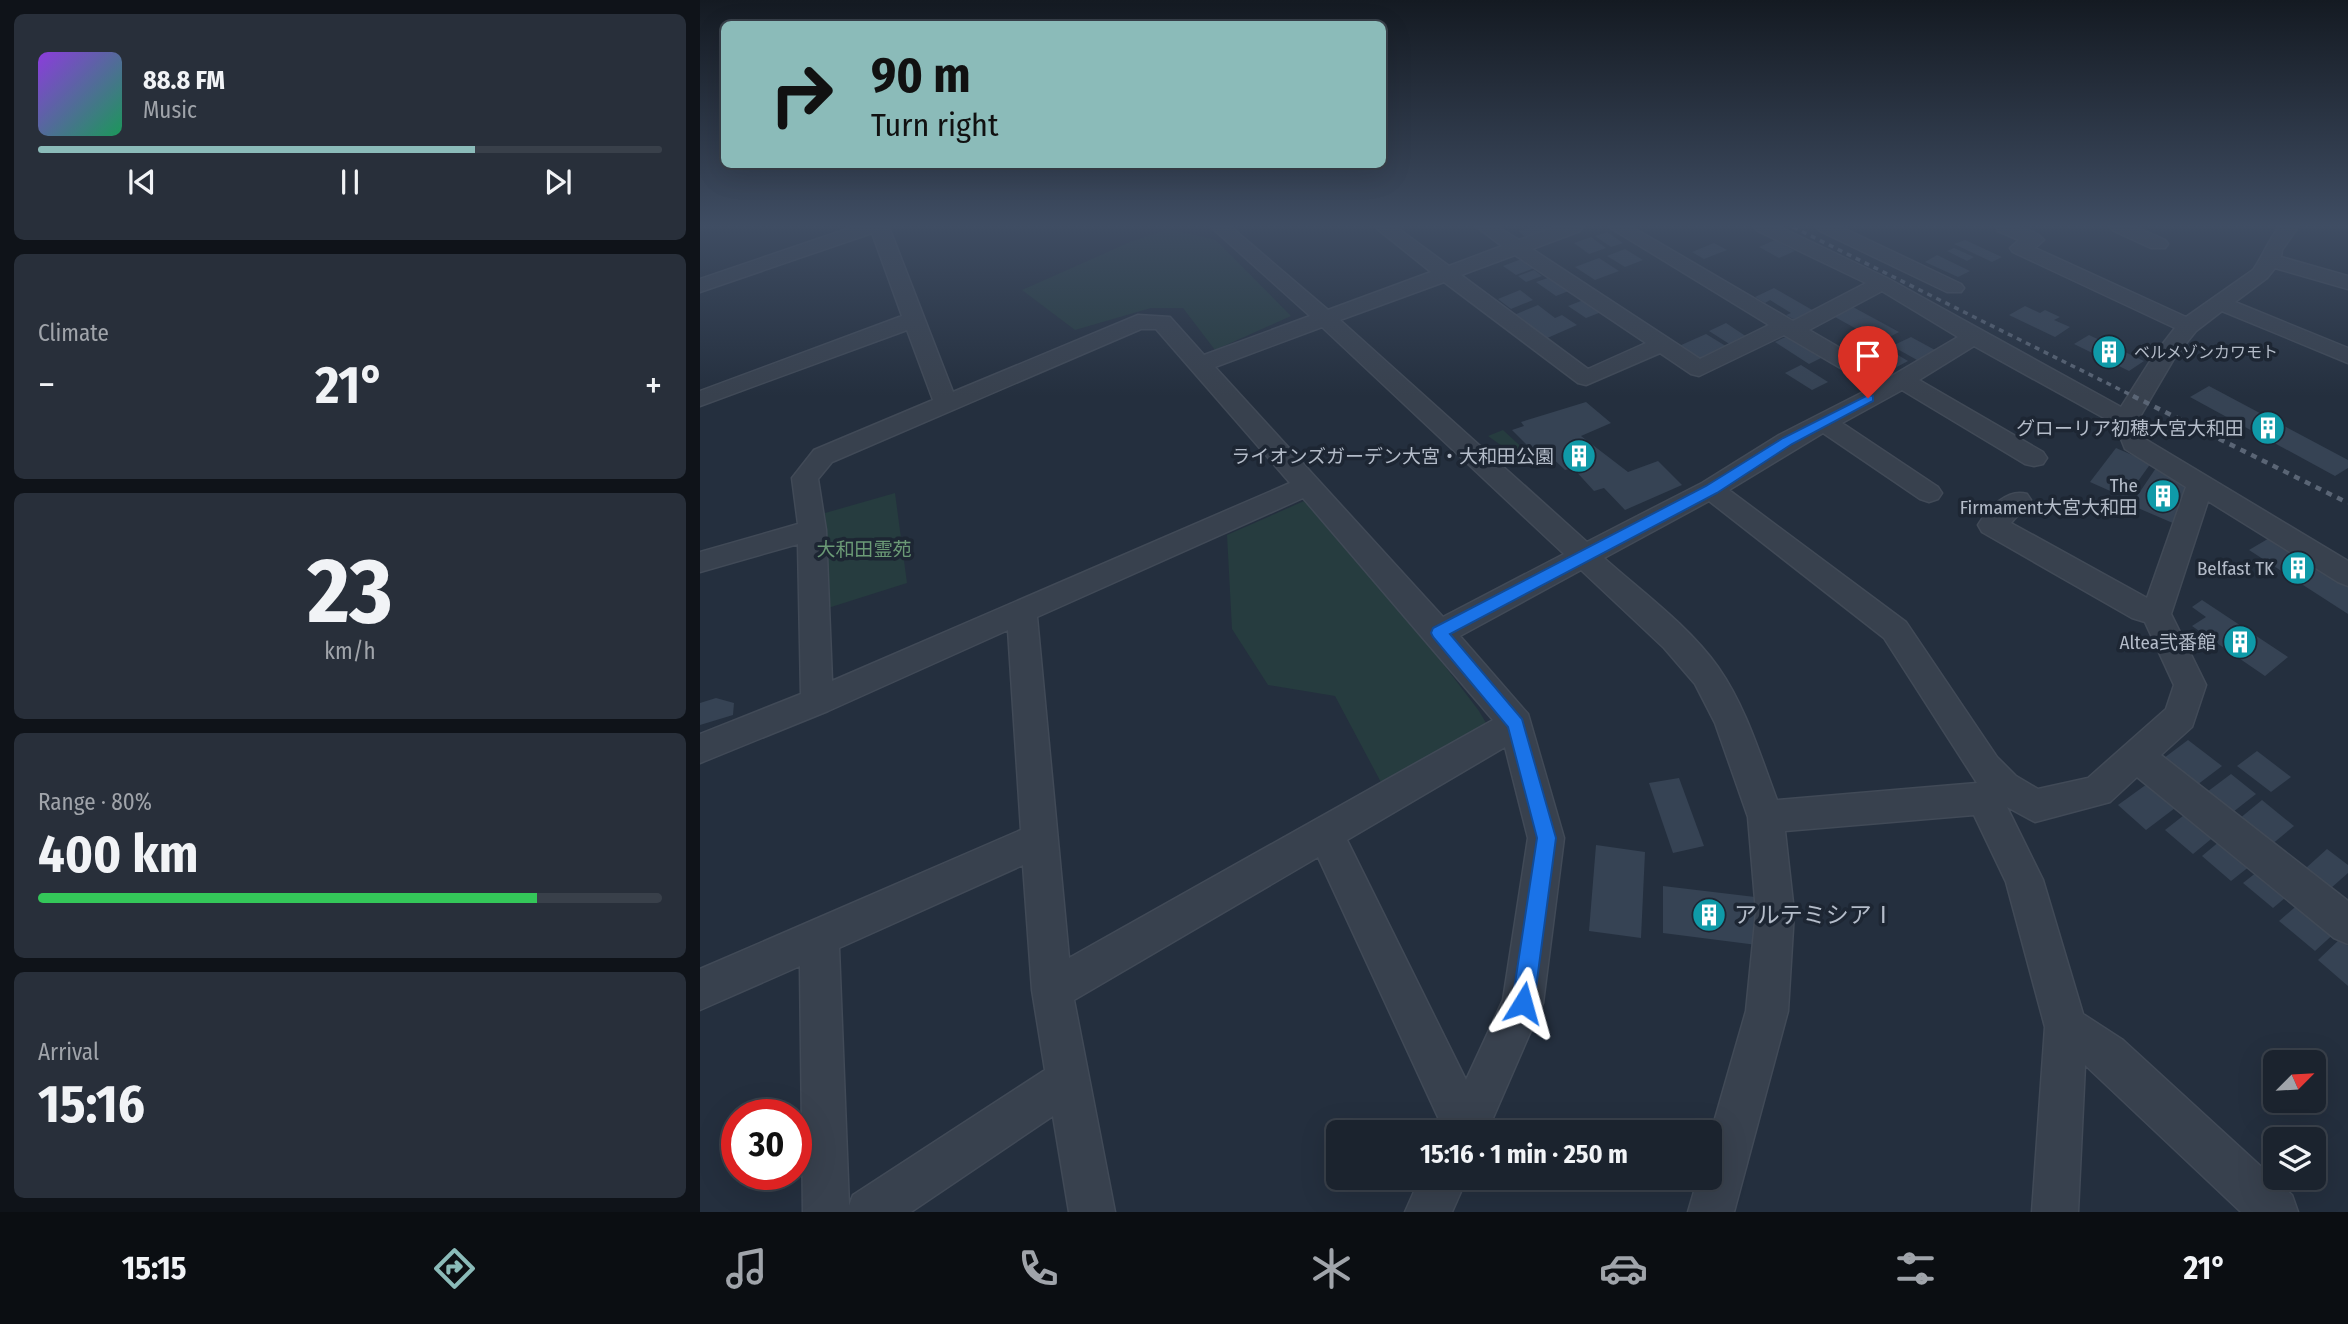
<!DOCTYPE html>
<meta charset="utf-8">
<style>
body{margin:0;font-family:"Fira Sans Condensed","Noto Sans JP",sans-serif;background:#282f3a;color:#f1f3f6;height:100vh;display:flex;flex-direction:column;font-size:26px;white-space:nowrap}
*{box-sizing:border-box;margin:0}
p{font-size:23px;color:#a0a4aa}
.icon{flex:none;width:38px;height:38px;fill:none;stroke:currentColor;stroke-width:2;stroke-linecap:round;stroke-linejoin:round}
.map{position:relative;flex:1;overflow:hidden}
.side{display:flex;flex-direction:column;gap:14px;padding:14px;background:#0f1319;width:700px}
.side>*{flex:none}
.top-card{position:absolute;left:21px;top:21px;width:665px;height:147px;border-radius:10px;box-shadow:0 7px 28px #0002,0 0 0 2px #39404a;background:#8bbbb9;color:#111;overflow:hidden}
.needle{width:46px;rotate:66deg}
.tools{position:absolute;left:1563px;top:1050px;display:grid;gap:14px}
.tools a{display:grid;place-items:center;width:63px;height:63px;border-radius:10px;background:#1b232e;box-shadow:0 7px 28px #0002,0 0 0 2px #39404a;font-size:35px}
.speed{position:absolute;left:21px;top:1099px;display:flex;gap:14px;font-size:35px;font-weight:700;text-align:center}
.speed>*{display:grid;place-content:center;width:91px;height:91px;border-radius:50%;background:#1b232e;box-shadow:0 7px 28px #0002,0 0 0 2px #39404a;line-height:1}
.speed .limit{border:10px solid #d22;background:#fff;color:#111}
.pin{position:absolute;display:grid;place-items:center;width:60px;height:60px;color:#fff;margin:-72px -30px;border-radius:50% 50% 50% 0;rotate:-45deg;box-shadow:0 0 7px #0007}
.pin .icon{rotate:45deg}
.me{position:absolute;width:77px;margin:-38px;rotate:8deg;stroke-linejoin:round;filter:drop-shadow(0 0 5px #0008)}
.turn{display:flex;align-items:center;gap:24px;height:147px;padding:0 35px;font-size:32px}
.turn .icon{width:91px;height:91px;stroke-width:2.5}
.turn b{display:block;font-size:49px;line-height:60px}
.big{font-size:52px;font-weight:700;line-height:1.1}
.side .widget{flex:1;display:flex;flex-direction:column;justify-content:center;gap:10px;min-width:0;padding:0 24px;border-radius:10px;background:#282f3a}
.side .dial{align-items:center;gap:0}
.dial b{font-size:91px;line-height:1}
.song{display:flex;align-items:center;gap:21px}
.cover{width:84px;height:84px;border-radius:10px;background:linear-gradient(135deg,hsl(270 70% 55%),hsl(150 70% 35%))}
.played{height:7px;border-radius:4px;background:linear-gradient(90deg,#8bbbb9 70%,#39404a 70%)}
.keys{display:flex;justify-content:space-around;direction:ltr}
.heat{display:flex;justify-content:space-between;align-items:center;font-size:38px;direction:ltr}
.charge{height:10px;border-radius:5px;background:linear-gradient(90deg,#34c759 80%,#39404a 0)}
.trip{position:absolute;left:626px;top:1120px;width:396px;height:70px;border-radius:10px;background:#1b232e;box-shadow:0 7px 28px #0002,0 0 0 2px #39404a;font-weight:700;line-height:70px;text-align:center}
.dock{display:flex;height:112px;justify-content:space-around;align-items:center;background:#0b0e12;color:#a0a4aa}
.dock .icon{width:49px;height:49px}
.dock .selected{color:#8bbbb9}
.dock b{font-size:32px;color:#f1f3f6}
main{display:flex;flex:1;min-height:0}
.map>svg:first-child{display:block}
.green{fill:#263c3f}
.building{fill:#364354}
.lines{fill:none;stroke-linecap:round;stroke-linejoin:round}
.minor-casing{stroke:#414a57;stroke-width:3}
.minor{fill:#38414e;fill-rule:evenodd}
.rail-far1{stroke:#5a6575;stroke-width:3.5;stroke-dasharray:5 5;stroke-linecap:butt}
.rail{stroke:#5a6575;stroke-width:4.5;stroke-dasharray:6 6;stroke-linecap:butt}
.route{fill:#1a73e8;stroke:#114b97;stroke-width:2}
.labels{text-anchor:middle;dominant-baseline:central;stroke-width:7;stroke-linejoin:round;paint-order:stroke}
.far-poi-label{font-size:16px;fill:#b4bcc9;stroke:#1d2633;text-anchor:start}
.poi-label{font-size:19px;fill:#b4bcc9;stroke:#1d2633;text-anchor:end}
.park-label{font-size:19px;fill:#6b9a76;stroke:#1d2633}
.near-poi-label{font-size:23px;fill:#b4bcc9;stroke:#1d2633;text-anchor:start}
</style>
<main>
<section class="side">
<div class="widget">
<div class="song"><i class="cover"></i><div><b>88.8 FM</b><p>Music</p></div></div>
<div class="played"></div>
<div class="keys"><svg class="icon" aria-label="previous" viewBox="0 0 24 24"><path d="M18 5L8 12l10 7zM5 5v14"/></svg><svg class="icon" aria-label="pause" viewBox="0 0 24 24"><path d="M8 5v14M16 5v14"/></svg><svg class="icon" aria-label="next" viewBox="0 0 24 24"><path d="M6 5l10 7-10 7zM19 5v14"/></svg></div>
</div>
<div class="widget"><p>Climate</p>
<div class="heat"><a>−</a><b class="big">21°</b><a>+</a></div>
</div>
<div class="widget dial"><b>23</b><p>km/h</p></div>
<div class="widget"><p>Range · 80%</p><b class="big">400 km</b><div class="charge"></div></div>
<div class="widget"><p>Arrival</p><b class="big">15:16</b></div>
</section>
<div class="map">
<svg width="1648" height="1212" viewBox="0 0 1648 1212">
<rect width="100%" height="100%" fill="#242f3e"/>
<g class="green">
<path d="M468 229 516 240 591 316 515 350 483 308H451L375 330 322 290 430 242Z"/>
<path d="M803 430 841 465 833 468 788 436Z"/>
<path d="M195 493 207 583 128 608 125 513Z"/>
<path d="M604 501 722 636 779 711 790 730 684 788 635 696 568 685 532 629 527 535Z"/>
</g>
<g class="building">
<path d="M831 227H847L853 231 828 239 818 231Z"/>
<path d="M907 232 923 243 911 247 895 236Z"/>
<path d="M891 237 906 248 889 254 874 243Z"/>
<path d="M1075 240 1095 251 1079 258 1059 247Z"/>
<path d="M1265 240 1302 257 1292 262 1254 244Z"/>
<path d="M1014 243 1027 250 1004 259 992 252Z"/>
<path d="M1254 248 1274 257 1267 261 1247 251Z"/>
<path d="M925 249 943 260 925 267 907 256Z"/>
<path d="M1237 255 1270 271 1258 277 1225 262Z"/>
<path d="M824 258 837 267 816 275 803 266Z"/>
<path d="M899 258 919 271 895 280 875 267Z"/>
<path d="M834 270 842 276 826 282 818 276Z"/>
<path d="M851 277 871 290 856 296 836 282Z"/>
<path d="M1074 288 1114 311 1095 320 1086 315 1091 313 1070 300 1065 303 1055 297Z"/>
<path d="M820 290 833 300 811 309 798 299Z"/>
<path d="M886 299 904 311 886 318 868 306Z"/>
<path d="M838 305 855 318 862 315 877 325 845 339 814 315Z"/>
<path d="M1325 306 1340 313 1345 310 1360 317 1354 320 1370 327 1355 337 1309 315Z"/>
<path d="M1153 307 1199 332 1180 342 1135 317Z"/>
<path d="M1026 323 1047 337 1031 345 1009 331Z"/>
<path d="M1006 334 1029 348 1002 361 979 346Z"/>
<path d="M1092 334 1127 355 1109 364 1075 342Z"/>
<path d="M1389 335 1444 361 1429 371 1374 344Z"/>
<path d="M1211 337 1235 350 1217 360 1192 346Z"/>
<path d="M1186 348 1208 361 1193 369 1171 356Z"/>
<path d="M1101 365 1128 382 1112 390 1085 373Z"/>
<path d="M1509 386 1648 460V468L1635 476 1490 397Z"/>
<path d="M886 402 911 423 881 436 928 472 958 461 982 485 925 510 904 488 894 491 873 468 865 470 843 449 833 451 812 430 824 426 821 422Z"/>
<path d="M1416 448 1451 463 1426 498 1390 482Z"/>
<path d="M1458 465 1494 487 1475 524 1431 505Z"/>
<path d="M1571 537 1648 585V614L1549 550Z"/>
<path d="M1502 600 1588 657 1565 676 1492 626 1506 617 1492 607Z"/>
<path d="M16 698 34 703 33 715 0 725V703Z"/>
<path d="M1488 740 1522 766 1497 785 1464 758Z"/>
<path d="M1557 751 1591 777 1571 792 1537 766Z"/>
<path d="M1531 774 1556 794 1533 812 1507 792Z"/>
<path d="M979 778 1004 846 973 853 949 783Z"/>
<path d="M1447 784 1475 808 1446 830 1418 805Z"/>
<path d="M1562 800 1594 826 1571 845 1539 819Z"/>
<path d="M1488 812 1516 835 1493 854 1465 830Z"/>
<path d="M1520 841 1550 866 1531 881 1502 856Z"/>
<path d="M896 845 945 852 941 938 889 931Z"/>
<path d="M1627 849 1648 865V873L1631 888 1606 868Z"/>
<path d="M1562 868 1591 893 1573 908 1543 883Z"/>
<path d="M963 886 1055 897 1057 945 963 933Z"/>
<path d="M1602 901 1638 930 1615 951 1579 921Z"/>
<path d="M1640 939 1648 946V986L1618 960Z"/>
</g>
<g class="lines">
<g class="minor-casing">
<g id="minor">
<path d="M153 227H189L253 392 438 315 470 317 504 355 610 316 511 227H531L628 310 731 272 675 227H696L749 266 802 246 777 227H798L819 240 856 227H882L880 231 832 249 1000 359 1069 325 909 227H932L1093 321 1166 283 1058 231 1055 227H1080L1189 279 1421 407 1454 355 1475 328 1313 252 1310 248 1319 240 1298 231 1296 227C1313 227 1331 226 1344 240L1335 248 1486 317 1553 270C1563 256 1568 241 1579 227H1598L1582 250 1581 257 1648 276V289L1575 268 1567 278 1535 302 1648 348V363L1522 311 1496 331 1475 357 1438 420 1445 439 1648 561V586L1638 582 1508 501 1471 614 1506 685 1492 727 1461 755 1648 901V944L1634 938 1437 777 1410 802 1335 822 1307 807 1343 880 1383 1014 1423 1040 1592 1195 1598 1212H1541L1385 1065 1378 1212H1332L1345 1027 1306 882 1274 815 1085 831 1094 912 1088 1011 1034 1212H988L998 1178H1010V1136L1046 1011 1056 912 1048 817 1015 723 995 684 964 648 881 570 760 636 828 714 864 838 843 1003 787 1132H742L743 1128 618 857 374 1000 415 1212H369L353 1116 211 1212H103L100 966 0 1010V969L321 830 308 630 128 711 0 763V734L101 694 98 544 0 572V552L98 524 92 478 114 450 233 400 207 330 0 406V391L202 316 172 233 0 292V279ZM815 255 946 343 888 369 761 275ZM744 282 878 383 886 385 960 353 991 374 999 376 1084 335 1173 387 1079 435 1002 483 887 542 640 320ZM1182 291 1258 337 1190 377 1109 330ZM622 327 864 554 743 617 515 367ZM441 329H456L590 483 132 681 126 530 118 479 132 462ZM1274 346 1415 424 1425 449 1486 487 1447 598 1311 523 1331 500 1327 494C1308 488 1288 508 1278 525L1282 532 1432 618 1445 622 1474 685 1466 709 1388 778 1338 789 1316 776 1297 757 1206 622 1029 490 1123 433 1220 499 1229 502 1238 499 1242 493 1238 487 1142 423 1202 390 1325 464 1334 466 1343 464 1347 458 1343 452 1219 380ZM603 498 793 720 369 958 337 617ZM1009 501 1184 638 1277 783 1077 800C1060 755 1046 707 1018 667 988 625 942 592 904 558ZM805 747 828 838 803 1000 766 1080 647 840ZM323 865 332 990 345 1070 153 1195 149 1206 139 948Z"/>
<path d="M1117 227H1141L1261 284 1264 288 1261 292H1247L1120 231Z"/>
<path d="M1411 227H1436L1465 240 1468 244 1465 248H1451L1414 231Z"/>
<path d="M720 1178H767L752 1212H705Z"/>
</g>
</g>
<use href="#minor" class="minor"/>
<path class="rail-far1" d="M1093 227 1437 398"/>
<path class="rail" d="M1433 396 1648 503"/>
</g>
<linearGradient id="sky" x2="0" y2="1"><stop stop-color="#141a22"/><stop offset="0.57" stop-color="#3f4d63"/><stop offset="1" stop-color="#3f4d63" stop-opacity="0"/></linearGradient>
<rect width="1648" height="396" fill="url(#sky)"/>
<path class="route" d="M1168 395 1173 396V401L1092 444 1017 493 750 634 822 719 856 838 834 1003 831 1010 823 1014 815 1010 812 1003 837 838 808 727 733 637 731 633 733 628 1006 486 1083 438Z"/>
<defs>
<g id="building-disc" transform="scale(1.75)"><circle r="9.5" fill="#0f9aa8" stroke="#1d2633"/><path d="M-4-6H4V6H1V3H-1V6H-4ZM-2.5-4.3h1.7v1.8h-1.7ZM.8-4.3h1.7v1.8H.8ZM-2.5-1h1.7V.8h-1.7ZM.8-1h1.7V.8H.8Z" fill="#fff"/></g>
</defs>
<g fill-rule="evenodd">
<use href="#building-disc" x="1409" y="352"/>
<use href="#building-disc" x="1568" y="428"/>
<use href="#building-disc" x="879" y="456"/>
<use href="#building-disc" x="1463" y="496"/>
<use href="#building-disc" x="1598" y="568"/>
<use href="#building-disc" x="1540" y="642"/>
<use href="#building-disc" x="1009" y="915"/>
</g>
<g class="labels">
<g class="far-poi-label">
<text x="1434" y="352">ベルメゾンカワモト</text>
</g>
<g class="poi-label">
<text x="1544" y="428">グローリア初穂大宮大和田</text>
<text x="854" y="456">ライオンズガーデン大宮・大和田公園</text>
<text x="1438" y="485">The<tspan x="1438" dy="22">Firmament大宮大和田</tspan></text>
<text x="1574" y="568">Belfast TK</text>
<text x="1516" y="642">Altea弐番館</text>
</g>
<g class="park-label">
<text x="164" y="549">大和田霊苑</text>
</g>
<g class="near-poi-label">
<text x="1034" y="915">アルテミシアⅠ</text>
</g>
</g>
</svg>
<div class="tools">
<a><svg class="needle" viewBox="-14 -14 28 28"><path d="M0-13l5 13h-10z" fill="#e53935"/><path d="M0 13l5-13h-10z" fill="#a0a4aa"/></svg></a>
<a><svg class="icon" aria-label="layers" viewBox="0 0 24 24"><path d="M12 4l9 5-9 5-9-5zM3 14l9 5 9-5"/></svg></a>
</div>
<div class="speed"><div class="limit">30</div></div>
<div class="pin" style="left:1168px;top:398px;background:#d93025"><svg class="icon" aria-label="arrive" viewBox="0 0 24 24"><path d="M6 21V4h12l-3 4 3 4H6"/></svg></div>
<svg class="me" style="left:823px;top:1003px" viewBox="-20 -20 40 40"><path d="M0-17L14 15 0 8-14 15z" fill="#1a73e8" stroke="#fff" stroke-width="4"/></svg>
<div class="trip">15:16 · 1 min · 250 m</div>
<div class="top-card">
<div class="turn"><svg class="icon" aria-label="right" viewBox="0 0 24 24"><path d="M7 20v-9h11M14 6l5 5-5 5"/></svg><div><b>90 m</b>Turn right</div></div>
</div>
</div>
</main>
<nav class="dock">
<b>15:15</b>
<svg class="icon selected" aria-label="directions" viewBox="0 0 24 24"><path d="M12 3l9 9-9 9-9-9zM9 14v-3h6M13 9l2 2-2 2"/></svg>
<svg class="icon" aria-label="music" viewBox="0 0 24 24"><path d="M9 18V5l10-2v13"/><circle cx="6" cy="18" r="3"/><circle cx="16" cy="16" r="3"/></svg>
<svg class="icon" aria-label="phone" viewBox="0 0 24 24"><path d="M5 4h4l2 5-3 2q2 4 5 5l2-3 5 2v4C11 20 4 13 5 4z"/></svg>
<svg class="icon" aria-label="climate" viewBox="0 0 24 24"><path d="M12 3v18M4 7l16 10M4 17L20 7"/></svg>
<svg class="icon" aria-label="car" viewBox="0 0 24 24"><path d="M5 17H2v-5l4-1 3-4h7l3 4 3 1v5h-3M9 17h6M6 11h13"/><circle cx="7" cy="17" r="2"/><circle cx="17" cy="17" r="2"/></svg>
<svg class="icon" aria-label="filters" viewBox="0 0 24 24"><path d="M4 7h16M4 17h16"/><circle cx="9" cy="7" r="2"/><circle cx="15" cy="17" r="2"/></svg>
<b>21°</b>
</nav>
